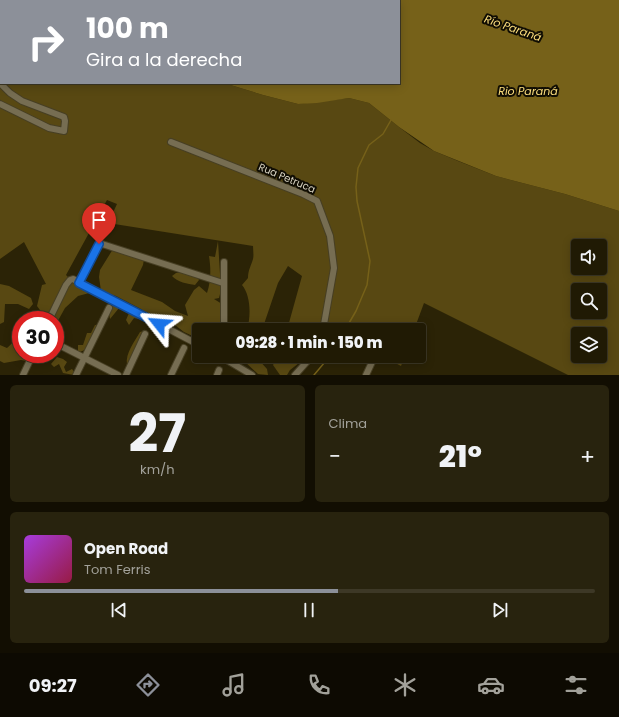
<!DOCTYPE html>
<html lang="es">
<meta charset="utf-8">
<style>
body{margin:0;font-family:Poppins,sans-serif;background:#28230e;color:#f1f3f6;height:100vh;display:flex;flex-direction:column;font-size:15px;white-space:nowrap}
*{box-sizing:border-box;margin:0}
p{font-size:13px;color:#a2a19a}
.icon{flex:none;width:22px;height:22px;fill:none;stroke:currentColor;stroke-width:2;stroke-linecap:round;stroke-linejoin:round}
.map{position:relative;height:375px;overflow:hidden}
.sheet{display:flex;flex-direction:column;gap:10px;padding:10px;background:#120e02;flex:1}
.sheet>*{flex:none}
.hud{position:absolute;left:0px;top:0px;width:400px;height:84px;box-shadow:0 2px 10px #0003,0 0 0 1px #3d3826;background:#8c9099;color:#fff;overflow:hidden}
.buttons{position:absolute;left:571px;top:239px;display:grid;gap:8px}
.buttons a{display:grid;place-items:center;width:36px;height:36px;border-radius:4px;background:#201a04;box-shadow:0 2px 10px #0003,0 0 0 1px #3d3826;font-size:20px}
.speed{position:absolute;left:12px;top:311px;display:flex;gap:8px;font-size:20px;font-weight:700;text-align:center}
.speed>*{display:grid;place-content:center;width:52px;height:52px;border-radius:50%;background:#201a04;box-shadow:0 2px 10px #0003,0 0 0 1px #3d3826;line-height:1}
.speed .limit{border:6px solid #d22;background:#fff;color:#111}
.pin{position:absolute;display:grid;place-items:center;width:34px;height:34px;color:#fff;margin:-41px -17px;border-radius:50% 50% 50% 0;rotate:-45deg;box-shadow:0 0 4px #0007}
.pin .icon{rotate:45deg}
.me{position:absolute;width:44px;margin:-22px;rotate:298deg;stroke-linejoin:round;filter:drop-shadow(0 0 3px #0008)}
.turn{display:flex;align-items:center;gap:14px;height:84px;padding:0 20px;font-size:18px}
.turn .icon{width:52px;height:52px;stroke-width:2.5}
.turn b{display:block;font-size:28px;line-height:34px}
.big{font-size:30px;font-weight:800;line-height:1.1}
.sheet .tile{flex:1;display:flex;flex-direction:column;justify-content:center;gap:6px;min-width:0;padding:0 14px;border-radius:6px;background:#28230e}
.sheet .dial{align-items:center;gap:0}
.dial b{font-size:52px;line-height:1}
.song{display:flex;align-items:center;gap:12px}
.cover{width:48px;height:48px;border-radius:6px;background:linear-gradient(135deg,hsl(280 70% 55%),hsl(340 70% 35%))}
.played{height:4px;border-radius:2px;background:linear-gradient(90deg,#8c9099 55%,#3d3826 55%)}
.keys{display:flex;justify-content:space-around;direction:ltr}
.heat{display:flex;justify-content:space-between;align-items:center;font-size:22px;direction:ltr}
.sheet .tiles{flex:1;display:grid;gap:10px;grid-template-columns:1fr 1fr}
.tile:last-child{grid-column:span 2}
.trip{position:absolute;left:192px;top:323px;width:234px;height:40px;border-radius:4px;background:#201a04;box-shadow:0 2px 10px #0003,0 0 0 1px #3d3826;font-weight:800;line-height:40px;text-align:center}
.menu{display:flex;height:64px;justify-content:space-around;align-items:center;background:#0d0a02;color:#a2a19a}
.menu .icon{width:28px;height:28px}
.menu .on{color:#8c9099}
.menu b{font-size:18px;color:#f1f3f6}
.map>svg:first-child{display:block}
.forest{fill:#584812;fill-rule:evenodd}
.water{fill:#766119}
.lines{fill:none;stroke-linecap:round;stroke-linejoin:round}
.stream{stroke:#766119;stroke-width:1.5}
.minor-casing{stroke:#473f24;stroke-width:8}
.minor{stroke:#766d52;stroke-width:6}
.route-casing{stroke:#114b97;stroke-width:10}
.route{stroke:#1a73e8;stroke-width:7}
.labels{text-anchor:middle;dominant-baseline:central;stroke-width:4;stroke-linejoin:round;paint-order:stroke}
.street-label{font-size:10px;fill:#d9d4c3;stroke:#100d03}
.water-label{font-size:11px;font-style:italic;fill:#fcde7d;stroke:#100d03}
</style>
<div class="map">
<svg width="619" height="375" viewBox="0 0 619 375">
<rect width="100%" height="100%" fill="#2b2306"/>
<g class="forest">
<path d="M0 0 51 1H1V83H224L263 95 298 104 349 98 369 103 399 127 420 143 434 151 458 161 496 176 565 194 619 211V375H568L424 303 414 330H339L338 329 332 330H287L302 276 288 266 278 283 262 330H247C251 316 251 296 242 285L248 278C248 270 251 266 253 259 254 255 253 250 253 246L108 223 117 204 107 200 66 275 72 281 93 292 78 296 65 308 55 326V320H43L45 317 37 306 42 285 46 284 24 242 0 259ZM578 246H600V268H578ZM578 290H600V312H578ZM578 334H600V356H578Z"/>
<path d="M218 241 221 290 219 298 214 299 222 304 226 330H199V339L184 332 175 325 166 326 159 323 141 309 116 296 101 291 99 277 100 270 113 249 144 259 143 265 131 290 162 302 175 311 188 316 185 305 194 290 199 286 207 293C211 281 211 269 209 256L215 257Z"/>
<path d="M183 272 198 278 199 280 195 285C188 284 177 282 172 276L176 273Z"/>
<path d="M0 284 9 286 31 298 33 304 29 309 18 304H5L4 322 0 324Z"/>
<path d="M113 303 146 319 143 320 134 318 129 325 126 320 129 313 119 308 110 319 109 313Z"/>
<path d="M21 322V354H42L43 357 40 361 36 360 32 362 21 360 4 363 0 361V345L7 348C19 338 14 334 21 322Z"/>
<path d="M95 325H98C93 336 91 351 78 352V345H83L87 333H91Z"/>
<path d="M144 331 134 354 127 365C125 353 135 341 140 332Z"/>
<path d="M239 356H259L258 359 267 369 268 375 258 374 243 360 237 358Z"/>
<path d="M278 356H308L290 370 287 375H280L273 365Z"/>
<path d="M382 356H405L401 366Z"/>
<path d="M57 357 63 359 67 362 64 367 66 372 72 369 75 373 74 375 63 373 59 364 54 367 51 364Z"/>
</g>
<path class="water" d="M49 0H619V211L565 194 496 176 434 151 399 127 369 103 349 98 317 103 298 104 263 95 224 83H399V1Z"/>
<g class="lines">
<g class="stream">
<path d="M345 330 356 311 367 285 370 261 357 201 356 187 358 168 369 145 383 134 391 120"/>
<path d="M314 375 330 356"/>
</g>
<g class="minor-casing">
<g id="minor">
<path d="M0 83 10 93 22 101 64 117 65 121 64 131 49 128 0 104"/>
<path d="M171 142 303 194 317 201 330 236 334 268 323 330"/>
<path d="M79 283 99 243 223 283"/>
<path d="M49 320 66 285 70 280 73 279 199 345"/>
<path d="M224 330V262"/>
<path d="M55 343 118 375"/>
<path d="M220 356 252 375"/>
<path d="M23 375 33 354"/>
<path d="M76 375 109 308"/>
<path d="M126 375 145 334"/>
<path d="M171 375 184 348"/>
<path d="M217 375 219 370"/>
<path d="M295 375 312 356"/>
<path d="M366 375 373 360"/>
</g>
</g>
<use href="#minor" class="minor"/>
</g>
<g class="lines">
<g class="route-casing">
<path id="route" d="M99 244 79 283 159 324"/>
</g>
<use href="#route" class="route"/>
</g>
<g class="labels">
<g class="street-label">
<text transform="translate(287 178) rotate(23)">Rua Petruca</text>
</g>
<g class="water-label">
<text transform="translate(513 28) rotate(19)">Río Paraná</text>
<text x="528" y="91">Rio Paraná</text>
</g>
</g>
</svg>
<div class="buttons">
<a><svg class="icon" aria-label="sound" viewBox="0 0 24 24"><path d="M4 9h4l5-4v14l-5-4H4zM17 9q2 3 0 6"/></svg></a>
<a><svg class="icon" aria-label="search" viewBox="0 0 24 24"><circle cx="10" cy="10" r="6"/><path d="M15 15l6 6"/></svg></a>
<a><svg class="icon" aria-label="layers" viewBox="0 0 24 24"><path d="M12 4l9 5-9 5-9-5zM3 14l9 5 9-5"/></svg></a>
</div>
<div class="speed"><div class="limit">30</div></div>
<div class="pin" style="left:99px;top:244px;background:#d93025"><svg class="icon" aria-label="arrive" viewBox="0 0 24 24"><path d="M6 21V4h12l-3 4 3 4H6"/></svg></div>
<svg class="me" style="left:159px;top:324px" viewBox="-20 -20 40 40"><path d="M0-17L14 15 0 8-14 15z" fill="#1a73e8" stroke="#fff" stroke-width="4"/></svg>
<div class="trip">09:28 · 1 min · 150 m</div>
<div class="hud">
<div class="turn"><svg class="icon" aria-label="right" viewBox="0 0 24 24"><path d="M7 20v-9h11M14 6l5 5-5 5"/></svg><div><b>100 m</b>Gira a la derecha</div></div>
</div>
</div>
<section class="sheet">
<div class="tiles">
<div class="tile dial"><b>27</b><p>km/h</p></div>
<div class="tile"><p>Clima</p>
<div class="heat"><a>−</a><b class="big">21°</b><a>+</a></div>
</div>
<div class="tile">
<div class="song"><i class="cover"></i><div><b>Open Road</b><p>Tom Ferris</p></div></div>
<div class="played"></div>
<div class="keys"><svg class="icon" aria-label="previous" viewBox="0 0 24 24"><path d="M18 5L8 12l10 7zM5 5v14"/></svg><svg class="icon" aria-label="pause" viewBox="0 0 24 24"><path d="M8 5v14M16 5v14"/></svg><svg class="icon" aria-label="next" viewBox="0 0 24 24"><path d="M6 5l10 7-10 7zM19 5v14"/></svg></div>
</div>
</div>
</section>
<nav class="menu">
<b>09:27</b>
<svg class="icon on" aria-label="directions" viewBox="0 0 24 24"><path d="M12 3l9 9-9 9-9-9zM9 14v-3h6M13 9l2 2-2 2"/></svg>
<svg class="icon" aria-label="music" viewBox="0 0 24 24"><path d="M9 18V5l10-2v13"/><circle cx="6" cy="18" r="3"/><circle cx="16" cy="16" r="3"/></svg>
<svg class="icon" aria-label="phone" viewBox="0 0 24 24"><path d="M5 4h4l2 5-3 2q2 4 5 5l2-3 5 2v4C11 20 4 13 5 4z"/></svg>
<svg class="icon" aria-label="climate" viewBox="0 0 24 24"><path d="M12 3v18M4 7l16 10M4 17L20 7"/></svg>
<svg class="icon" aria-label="car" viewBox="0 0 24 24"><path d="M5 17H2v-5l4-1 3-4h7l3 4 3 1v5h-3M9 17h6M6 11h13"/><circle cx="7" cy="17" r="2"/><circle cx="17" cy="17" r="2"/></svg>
<svg class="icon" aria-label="filters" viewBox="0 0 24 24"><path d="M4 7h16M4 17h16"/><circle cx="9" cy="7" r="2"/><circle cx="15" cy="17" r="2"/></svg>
</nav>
